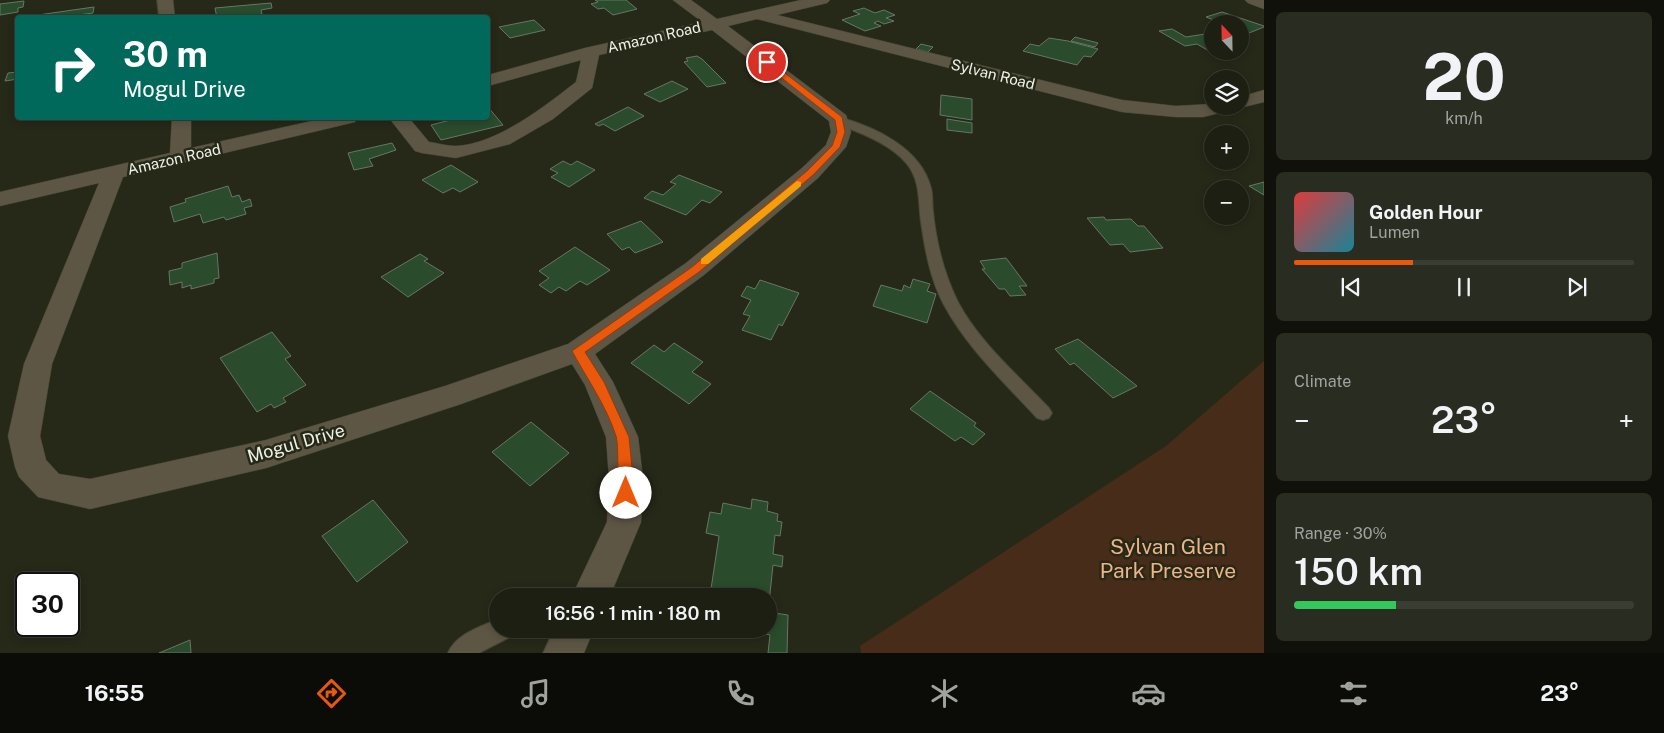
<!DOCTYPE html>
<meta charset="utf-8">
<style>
body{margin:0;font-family:"Public Sans",sans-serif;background:#292c20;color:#f1f3f6;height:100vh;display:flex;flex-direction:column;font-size:19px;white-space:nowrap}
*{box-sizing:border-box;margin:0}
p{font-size:16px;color:#a0a29f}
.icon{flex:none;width:28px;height:28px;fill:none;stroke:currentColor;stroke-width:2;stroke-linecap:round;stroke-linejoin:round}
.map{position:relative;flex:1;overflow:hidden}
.drawer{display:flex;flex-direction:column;gap:12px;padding:12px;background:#0f110a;width:400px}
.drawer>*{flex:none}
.hud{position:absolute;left:15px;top:15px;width:475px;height:105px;border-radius:5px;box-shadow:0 2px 8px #0003,0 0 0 1px #3a3d32;background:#00695c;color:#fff;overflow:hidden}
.needle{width:32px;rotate:338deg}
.fabs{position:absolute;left:1204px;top:15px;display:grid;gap:10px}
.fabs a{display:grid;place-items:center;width:45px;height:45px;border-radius:50%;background:#1c1f12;box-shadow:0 2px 8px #0003,0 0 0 1px #3a3d32;font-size:25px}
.speed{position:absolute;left:15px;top:572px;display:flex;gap:10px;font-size:25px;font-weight:700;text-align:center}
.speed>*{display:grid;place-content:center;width:65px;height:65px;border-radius:50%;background:#1c1f12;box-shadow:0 2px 8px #0003,0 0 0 1px #3a3d32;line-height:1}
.speed .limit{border:2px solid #111;border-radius:8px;background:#fff;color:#111}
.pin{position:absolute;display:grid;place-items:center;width:42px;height:42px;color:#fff;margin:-21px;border:2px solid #fff;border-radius:50%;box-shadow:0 1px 5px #0007}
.me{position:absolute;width:55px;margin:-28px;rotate:0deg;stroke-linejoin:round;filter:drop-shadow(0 0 4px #0008)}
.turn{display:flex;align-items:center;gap:18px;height:105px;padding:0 25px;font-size:22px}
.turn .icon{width:65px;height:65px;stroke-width:2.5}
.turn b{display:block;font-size:35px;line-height:42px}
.big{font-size:38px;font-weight:600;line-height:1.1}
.drawer .card{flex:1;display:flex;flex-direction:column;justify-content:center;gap:8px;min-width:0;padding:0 18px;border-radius:8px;background:#292c20}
.drawer .dial{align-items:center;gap:0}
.dial b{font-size:65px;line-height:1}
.song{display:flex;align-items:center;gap:15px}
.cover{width:60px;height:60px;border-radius:8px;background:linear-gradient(135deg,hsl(0 70% 55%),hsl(190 70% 35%))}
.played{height:5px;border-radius:2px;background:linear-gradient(90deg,#ea580c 35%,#3a3d32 35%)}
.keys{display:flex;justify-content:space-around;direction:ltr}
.heat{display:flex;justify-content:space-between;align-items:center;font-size:28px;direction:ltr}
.charge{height:8px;border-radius:4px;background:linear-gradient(90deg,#34c759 30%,#3a3d32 0)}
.trip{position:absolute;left:489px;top:588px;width:288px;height:50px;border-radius:25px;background:#1c1f12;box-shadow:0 2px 8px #0003,0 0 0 1px #3a3d32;font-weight:600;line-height:50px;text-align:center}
.dock{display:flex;height:80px;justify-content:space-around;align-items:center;background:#0b0c07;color:#a0a29f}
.dock .icon{width:35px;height:35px}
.dock .active{color:#ea580c}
.dock b{font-size:22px;color:#f1f3f6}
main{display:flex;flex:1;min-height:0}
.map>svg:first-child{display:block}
.green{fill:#472c19}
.building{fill:#2a4b2c;stroke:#677667}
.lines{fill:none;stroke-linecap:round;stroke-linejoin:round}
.lane-casing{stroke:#424535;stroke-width:2}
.street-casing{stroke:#424535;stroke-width:1}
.lane{fill:#5e5644;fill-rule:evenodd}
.street{fill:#5e5644;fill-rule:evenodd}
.route{fill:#ea580c;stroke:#983908}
.slow{fill:#f59e0b}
.labels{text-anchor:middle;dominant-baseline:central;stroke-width:5;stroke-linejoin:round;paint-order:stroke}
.far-street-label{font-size:15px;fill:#edf0e5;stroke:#262918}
.street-label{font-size:18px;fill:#edf0e5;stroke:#262918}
.near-park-label{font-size:21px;fill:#f1b185;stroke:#262918}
</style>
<main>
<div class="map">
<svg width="1264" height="653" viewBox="0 0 1264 653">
<rect width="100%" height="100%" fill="#262918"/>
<path class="green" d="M1264 361V653H861L860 646 1166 446Z"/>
<g class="building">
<path d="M595 0H626L637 9 613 15 604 8 598 9 591 4 598 2Z"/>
<path d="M24 1 23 7 18 8V12L0 15V4Z"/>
<path d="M271 3 272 8 261 10 262 14 240 18H217L215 8Z"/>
<path d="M94 7 93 13 78 15V18H37L38 15Z"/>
<path d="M864 8 875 13 884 10 895 15 886 18 894 21 884 24 878 21 874 23 881 26 865 31 842 20 860 14 853 11Z"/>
<path d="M1222 12 1264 26V27L1249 33 1240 29V24H1224L1206 17Z"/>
<path d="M534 20 545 30 510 38 499 27Z"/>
<path d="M1172 29 1186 37 1205 34 1212 38 1211 39 1212 40V50L1209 51 1197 44 1185 46 1159 31Z"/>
<path d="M1075 37 1098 43 1095 47 1071 41Z"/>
<path d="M1049 38 1068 41 1098 49 1091 57 1084 56 1077 65 1023 51 1030 44 1039 46Z"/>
<path d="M921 44 933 47 928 52 916 49Z"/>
<path d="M697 56 702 59 726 83 707 87 684 62 688 61 686 58Z"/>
<path d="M18 72V79L5 81 8 73Z"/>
<path d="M672 81 688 89 660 102 644 94Z"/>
<path d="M941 95 972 99V120L940 115Z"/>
<path d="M488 107 503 125 441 140 431 125 458 118H488Z"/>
<path d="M628 107 644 116 615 131 603 124 599 126 595 124Z"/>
<path d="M947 119 972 123V133L947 130Z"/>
<path d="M392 143 396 150 369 159 373 166 354 170 348 153Z"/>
<path d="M563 161 571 165 577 161 595 170 569 187 551 177 558 173 550 169Z"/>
<path d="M451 165 478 182 460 192 453 188 443 193 422 180Z"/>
<path d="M679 175 722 192 710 203 702 200 686 215 644 198 652 191 663 195 676 184 670 182Z"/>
<path d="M1264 182V195L1249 186Z"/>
<path d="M228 186 232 197 239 195 242 202 250 199 252 206 244 208 246 214 226 220 224 217 203 223 200 214 174 222 170 207 186 202 185 199Z"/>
<path d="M1104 217 1106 220 1131 219 1138 226H1144L1163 248 1130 252 1123 244 1110 245 1087 218Z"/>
<path d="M641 221 663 242 635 253 629 247 622 250 607 234Z"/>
<path d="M575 247 610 270 587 285 580 281 566 291 559 287 551 293 539 285 549 278 539 271Z"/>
<path d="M217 253 219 278 214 279V283L191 289V285L182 288V282L170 285 169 271 182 268V263Z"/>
<path d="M420 254 428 259 424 261 444 273 408 297 381 277Z"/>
<path d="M1006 258 1027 286H1019L1026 295 1010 296 1005 289H999L982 269H985L980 261Z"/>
<path d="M913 279 930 284 927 291 936 294 927 323 873 306 881 285 902 291 904 285 910 288Z"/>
<path d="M760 280 799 293 782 326 779 324 771 340 742 330 750 316 743 314 751 300 741 296 747 286 755 289Z"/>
<path d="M272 332 291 356 285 359 306 385 283 398 286 402 274 408 271 404 257 412 220 358Z"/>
<path d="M1078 339 1137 386 1113 398 1074 363 1070 365 1055 349Z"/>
<path d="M674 343 703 362 692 372 711 384 689 404 631 363 654 345 664 352Z"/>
<path d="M930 391 976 423 974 426 985 434 973 445 961 437 955 441 910 409Z"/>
<path d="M531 422 569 453 530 486 492 452Z"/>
<path d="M752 499 768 502 767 511 778 514 777 521 782 522 780 536 775 535 773 554 783 556 782 567 773 565 769 603 768 596H741L711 589 719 536 706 533 710 512 721 514 723 503 751 509Z"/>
<path d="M373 500 408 542 357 582 322 536Z"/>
<path d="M768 612 788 615 787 653H768L770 635 766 634Z"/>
<path d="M190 640 191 653H159Z"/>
</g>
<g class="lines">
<g class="lane-casing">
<g id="lane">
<path d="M839 117C875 127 921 148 931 188 933 195 932 203 933 211 936 241 944 274 958 302 979 342 1018 375 1049 408L1052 413 1049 418 1043 420 1037 418C1004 382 966 347 943 303 930 278 925 250 921 222 918 202 921 182 907 164 890 143 860 133 835 123V119Z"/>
<path d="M498 619V629H513L510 637 479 653H448C456 634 480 627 498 619Z"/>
</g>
</g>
<g class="street-casing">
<g id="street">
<path d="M157 0H173L175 18H159Z"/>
<path d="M673 0H691L717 19 801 0H830L827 3 777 15 1122 100 1176 106 1212 104V106H1240V97L1264 90V102L1203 117H1176L1122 112 757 19 728 26 846 115 851 132 846 147 818 178 704 275 595 354 613 382 638 437 643 478 641 522 610 596H572L607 522 609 478 606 437 585 385 572 364 461 404 266 468 90 509 38 497 19 477 15 467 8 436 24 364 99 183 0 206V192L170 153 172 118H191V148L325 118H357L355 122 123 177 52 364 40 436 46 460 59 474 90 479 266 440 445 386 568 344 686 263 802 168 826 145 831 132 829 121 712 30 599 55 592 88 553 119 510 144 456 158 422 153 415 151 389 118H409L429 142C437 143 447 146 455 146 496 145 545 106 576 82L581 60 488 86V75L585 48 702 22Z"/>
<path d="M1245 0H1264V9L1248 3Z"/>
<path d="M554 629H594L584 653H543Z"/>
</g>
</g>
<use href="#lane" class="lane"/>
<use href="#street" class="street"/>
</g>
<path class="route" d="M764 61H769L842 117 845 132 840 147 813 175 699 272 585 352 604 382 629 437 633 478 630 497 626 499 621 497C615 486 620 452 616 436 606 405 587 379 572 351L692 267 807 171 832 146 837 132 835 120 764 64Z"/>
<path class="slow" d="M797 181 801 182V186L708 264H701V259Z"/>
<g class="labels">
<g class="far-street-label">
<text transform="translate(654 37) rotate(-13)">Amazon Road</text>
<text transform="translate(993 74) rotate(14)">Sylvan Road</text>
<text transform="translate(174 159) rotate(-13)">Amazon Road</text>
</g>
<g class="street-label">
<text transform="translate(296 443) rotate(-16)">Mogul Drive</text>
</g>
<g class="near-park-label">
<text x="1168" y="546">Sylvan Glen<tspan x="1168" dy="24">Park Preserve</tspan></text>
</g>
</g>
</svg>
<div class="fabs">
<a><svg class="needle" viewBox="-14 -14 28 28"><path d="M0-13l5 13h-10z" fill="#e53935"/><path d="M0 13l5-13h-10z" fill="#a0a29f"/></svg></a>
<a><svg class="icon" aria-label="layers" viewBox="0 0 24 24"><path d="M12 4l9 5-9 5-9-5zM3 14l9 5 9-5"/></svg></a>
<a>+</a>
<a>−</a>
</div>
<div class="speed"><div class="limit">30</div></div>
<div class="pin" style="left:767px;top:62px;background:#d93025"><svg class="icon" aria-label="arrive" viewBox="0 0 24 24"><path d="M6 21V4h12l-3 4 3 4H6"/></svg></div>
<svg class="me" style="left:626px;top:493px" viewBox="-20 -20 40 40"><circle r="19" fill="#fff"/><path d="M0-13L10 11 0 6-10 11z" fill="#ea580c"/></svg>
<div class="trip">16:56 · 1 min · 180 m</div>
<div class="hud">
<div class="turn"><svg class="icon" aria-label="right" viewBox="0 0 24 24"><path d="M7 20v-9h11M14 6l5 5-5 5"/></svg><div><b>30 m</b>Mogul Drive</div></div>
</div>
</div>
<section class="drawer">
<div class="card dial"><b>20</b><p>km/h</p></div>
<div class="card">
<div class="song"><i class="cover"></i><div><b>Golden Hour</b><p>Lumen</p></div></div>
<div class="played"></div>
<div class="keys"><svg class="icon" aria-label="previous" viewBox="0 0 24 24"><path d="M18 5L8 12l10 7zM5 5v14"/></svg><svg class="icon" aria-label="pause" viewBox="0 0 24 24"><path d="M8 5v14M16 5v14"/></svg><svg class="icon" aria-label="next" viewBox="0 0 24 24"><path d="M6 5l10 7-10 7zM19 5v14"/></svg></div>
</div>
<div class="card"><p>Climate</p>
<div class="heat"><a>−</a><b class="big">23°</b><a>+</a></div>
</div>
<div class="card"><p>Range · 30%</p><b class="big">150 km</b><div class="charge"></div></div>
</section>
</main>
<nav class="dock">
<b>16:55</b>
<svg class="icon active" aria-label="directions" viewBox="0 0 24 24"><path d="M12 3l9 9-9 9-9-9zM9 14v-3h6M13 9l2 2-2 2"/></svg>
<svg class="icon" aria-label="music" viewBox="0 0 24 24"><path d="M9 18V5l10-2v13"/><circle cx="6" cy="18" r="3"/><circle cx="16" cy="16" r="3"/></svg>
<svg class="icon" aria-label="phone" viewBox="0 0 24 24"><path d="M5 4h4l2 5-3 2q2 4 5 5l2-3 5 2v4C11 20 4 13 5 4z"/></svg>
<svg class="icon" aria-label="climate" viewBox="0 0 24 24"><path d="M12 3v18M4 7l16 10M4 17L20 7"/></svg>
<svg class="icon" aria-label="car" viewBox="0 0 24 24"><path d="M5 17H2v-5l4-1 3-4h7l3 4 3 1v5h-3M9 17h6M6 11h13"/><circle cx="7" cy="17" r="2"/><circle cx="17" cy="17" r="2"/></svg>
<svg class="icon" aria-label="filters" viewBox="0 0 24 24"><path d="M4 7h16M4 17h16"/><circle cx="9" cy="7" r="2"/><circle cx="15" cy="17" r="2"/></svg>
<b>23°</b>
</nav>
